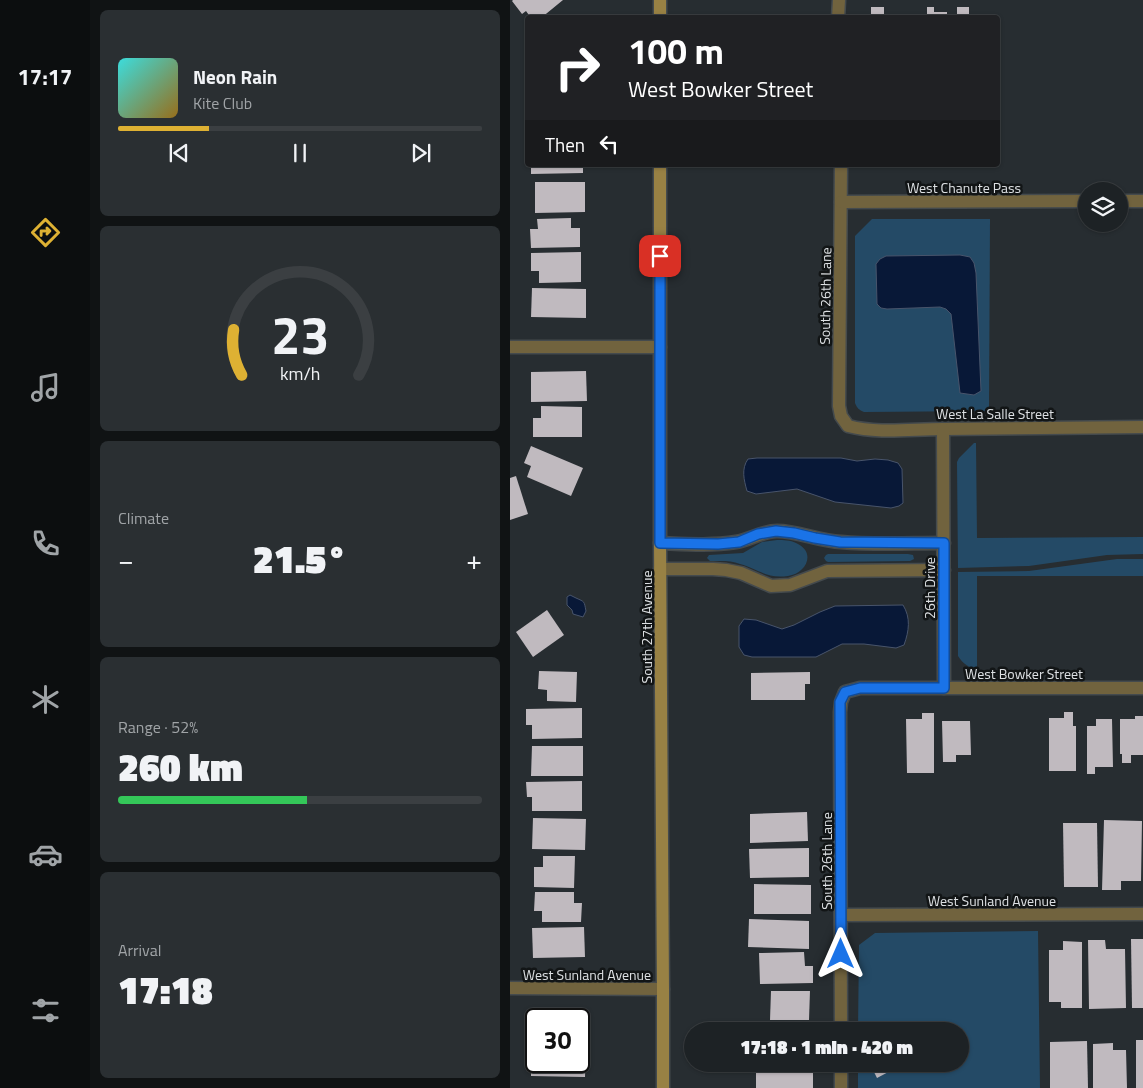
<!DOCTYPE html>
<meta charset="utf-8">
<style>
body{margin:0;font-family:"Titillium Web",sans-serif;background:#2a2f32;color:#f1f3f6;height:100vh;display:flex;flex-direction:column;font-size:19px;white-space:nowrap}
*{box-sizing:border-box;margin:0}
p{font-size:16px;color:#a0a4a7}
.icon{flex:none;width:28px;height:28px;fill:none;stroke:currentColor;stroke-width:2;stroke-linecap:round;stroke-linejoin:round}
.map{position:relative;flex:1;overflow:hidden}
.details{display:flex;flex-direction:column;gap:10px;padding:10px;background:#101314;width:420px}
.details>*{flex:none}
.top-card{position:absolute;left:15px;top:15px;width:475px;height:152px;border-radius:5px;box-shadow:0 1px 4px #0004,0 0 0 1px #3b3f42;background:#202124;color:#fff;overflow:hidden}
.fabs{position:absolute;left:568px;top:182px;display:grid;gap:10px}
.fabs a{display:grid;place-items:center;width:50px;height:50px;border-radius:50%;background:#1d2225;box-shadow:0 1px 4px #0004,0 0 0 1px #3b3f42;font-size:25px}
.speed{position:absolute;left:15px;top:1008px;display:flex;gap:10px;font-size:25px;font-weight:700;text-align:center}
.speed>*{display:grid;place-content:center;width:65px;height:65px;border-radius:50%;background:#1d2225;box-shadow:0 1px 4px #0004,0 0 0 1px #3b3f42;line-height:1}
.speed .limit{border:2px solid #111;border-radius:8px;background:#fff;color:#111}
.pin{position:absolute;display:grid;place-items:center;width:42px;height:42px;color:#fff;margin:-21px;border-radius:10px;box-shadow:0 2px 8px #0006}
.me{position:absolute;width:55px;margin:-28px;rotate:0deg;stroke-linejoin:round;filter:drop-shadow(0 0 4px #0008)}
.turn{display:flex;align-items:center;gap:18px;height:105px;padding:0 20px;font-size:22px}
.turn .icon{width:65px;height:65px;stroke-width:2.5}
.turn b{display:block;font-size:35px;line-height:42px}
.then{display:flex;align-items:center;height:48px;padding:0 20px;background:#0003;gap:10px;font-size:19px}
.big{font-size:38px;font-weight:800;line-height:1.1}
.details .card{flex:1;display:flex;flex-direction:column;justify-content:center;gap:8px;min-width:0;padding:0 18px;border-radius:8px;background:#2a2f32}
.details .dial{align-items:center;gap:0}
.dial svg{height:130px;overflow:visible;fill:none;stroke:#3b3f42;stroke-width:7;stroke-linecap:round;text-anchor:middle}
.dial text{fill:#f1f3f6;stroke:none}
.song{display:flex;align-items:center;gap:15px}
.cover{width:60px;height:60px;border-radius:8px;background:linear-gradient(135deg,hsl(180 70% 55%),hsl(40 70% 35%))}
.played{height:5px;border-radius:2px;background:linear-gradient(90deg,#deb133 25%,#3b3f42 25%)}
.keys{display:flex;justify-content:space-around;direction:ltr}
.heat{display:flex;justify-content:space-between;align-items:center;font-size:28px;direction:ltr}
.charge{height:8px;border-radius:4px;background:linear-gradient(90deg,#34c759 52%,#3b3f42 0)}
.trip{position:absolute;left:174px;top:1022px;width:285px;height:50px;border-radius:25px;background:#1d2225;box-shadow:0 1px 4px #0004,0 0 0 1px #3b3f42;font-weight:800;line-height:50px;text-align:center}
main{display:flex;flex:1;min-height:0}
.tab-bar{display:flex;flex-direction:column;width:90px;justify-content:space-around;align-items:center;background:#0c0e0f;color:#a0a4a7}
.tab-bar .icon{width:35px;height:35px}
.tab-bar .active{color:#deb133}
.tab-bar b{font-size:22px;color:#f1f3f6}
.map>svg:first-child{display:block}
.green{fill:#244a66}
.water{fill:#081837;stroke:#48546b}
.building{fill:#c0babf}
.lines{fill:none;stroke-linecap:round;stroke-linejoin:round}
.minor-casing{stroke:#444a4d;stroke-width:15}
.secondary-casing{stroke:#444a4d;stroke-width:15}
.minor{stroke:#71633e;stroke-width:12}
.secondary{stroke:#988144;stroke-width:12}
.route-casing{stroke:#114b97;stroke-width:12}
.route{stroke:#1a73e8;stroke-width:9}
.labels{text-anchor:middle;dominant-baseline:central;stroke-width:5;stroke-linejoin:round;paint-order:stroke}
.street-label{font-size:14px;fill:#dde0e3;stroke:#121516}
</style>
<main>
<nav class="tab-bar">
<b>17:17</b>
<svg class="icon active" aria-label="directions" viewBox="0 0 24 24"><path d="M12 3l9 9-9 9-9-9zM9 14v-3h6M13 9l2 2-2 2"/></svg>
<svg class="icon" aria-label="music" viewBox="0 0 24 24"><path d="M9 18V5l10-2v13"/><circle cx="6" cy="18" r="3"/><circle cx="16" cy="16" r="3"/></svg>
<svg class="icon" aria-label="phone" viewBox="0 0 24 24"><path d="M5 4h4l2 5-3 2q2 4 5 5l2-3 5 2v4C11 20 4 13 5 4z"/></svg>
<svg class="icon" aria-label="climate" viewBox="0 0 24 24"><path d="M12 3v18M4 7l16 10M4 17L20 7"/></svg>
<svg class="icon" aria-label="car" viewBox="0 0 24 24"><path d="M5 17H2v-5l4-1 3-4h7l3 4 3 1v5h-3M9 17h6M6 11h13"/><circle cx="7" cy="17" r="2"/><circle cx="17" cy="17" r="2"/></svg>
<svg class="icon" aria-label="filters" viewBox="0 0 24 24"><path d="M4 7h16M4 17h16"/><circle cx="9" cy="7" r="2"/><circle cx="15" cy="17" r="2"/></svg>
</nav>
<section class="details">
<div class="card">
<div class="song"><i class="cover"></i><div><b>Neon Rain</b><p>Kite Club</p></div></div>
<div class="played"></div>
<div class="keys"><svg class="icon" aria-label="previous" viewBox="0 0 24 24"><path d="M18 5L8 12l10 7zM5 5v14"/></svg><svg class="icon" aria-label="pause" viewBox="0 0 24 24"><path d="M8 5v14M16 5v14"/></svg><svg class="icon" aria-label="next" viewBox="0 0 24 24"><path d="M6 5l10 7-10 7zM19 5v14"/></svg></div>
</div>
<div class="card dial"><svg viewBox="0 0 100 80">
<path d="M14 69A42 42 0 1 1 86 69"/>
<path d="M14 69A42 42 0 0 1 9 41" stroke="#deb133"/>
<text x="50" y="56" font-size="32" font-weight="700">23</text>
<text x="50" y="72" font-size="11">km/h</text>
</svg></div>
<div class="card"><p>Climate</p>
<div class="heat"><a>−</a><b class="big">21.5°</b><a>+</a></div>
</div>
<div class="card"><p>Range · 52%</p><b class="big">260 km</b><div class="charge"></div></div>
<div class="card"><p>Arrival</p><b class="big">17:18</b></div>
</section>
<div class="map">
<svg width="633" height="1088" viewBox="0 0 633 1088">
<rect width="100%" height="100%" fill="#272d31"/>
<g class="green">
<path d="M362 219H480L479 411 354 412C349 410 347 408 345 403V236Z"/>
<path d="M464 443H466L467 538 633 537V554L597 555 519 566 448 568 447 462 449 458Z"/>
<path d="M267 540C274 540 280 540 286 543 307 552 296 574 278 576 256 579 249 569 230 564 221 560 210 561 200 561L197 558 199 555 233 553 252 542Z"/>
<path d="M318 554H398L403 555 404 559 400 561 318 562 316 561 314 558 316 555Z"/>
<path d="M607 559H633V576H467V671C459 667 453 664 448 656V572L519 571Z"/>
<path d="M528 931 530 1088H348V1064H450V1031H348L349 945 365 933Z"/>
</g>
<g class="water">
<path d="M450 255 460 257 464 263 466 273 471 391 464 395 450 393 441 314 436 309 430 307 377 309 371 308 367 304 366 264 370 259 376 256Z"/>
<path d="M247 458H331L347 461 365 459 378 460 388 463 392 469 393 503 389 506 381 508 325 502 287 489 246 494 237 491C234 480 231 469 238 459Z"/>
<path d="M60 595C62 596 64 597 66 598 75 602 74 601 76 611L73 617 63 614 62 610 57 605V597Z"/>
<path d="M393 605C401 618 399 631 394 645L386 648 354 644H332L306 657H242L234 655 229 647V626L234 619 246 620 272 629 284 625 310 612 325 606Z"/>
</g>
<g class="building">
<path d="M3 0H53L31 18H21L16 11 12 14 2 1Z"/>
<rect x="361" y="7" width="13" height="11"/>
<path d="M417 7H424V12H437V18H403V15H417Z"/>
<rect x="447" y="7" width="12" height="11"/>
<path d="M21 165H73V173L21 174Z"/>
<path d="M25 182H75V212L25 213Z"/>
<path d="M61 218V228H70V247L21 248 20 229H28L27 219Z"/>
<path d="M71 252V282L29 283V271H21V253Z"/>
<path d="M22 288 76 289V318L21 317Z"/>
<path d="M76 371 77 401 21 402V372Z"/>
<path d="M31 406 72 407V437H23V418H31Z"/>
<path d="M21 446 73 468 61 496 17 477 21 466 14 463Z"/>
<path d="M6 476 18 514 0 520V478Z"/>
<path d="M37 610 54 635 23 657 6 632Z"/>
<path d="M29 671 67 672 66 702 37 701V690L28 689Z"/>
<path d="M300 672V684H295V700H241V673Z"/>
<path d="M72 708V738L22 739V725H16V709Z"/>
<path d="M554 712H563V726H566V771H539V718H554Z"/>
<path d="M412 713H424V773H397L396 719H412Z"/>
<path d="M625 716H633V755H621V763H612V754H610V719H625Z"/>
<path d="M586 719H602L603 767H585V774H577V726H586Z"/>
<path d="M432 721H460L461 755H446V762H433Z"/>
<path d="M22 746H73V776H21Z"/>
<path d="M72 781V811H22V797H17L16 782Z"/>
<path d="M297 812 298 841 240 843V814Z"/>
<path d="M23 818 76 819 75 850 22 849Z"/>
<path d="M594 820 632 821 631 881H611V890H592Z"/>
<path d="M553 823H587L588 887H554Z"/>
<path d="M299 848V877L240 878 239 849Z"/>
<path d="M33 856H65L64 888 24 887V867H33Z"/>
<path d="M244 884 301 885V914H244Z"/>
<path d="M25 892H64V903H72L71 922H32V911H24Z"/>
<path d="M239 919 299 921V949L238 947Z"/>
<path d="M74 927 75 957 23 958 22 928Z"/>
<path d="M621 939H633V1008H622Z"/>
<path d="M578 940H595L596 949H615L616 1008 579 1009Z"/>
<path d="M553 941 572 942V1008H551V1002H539V950H553Z"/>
<path d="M294 952 295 966H303V983L250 984 249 953Z"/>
<path d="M261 991H300L299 1020H260Z"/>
<path d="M60 1011V1019H26V1041H21V1012Z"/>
<path d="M265 1023 307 1024V1031H265Z"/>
<rect x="626" y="1040" width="7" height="48"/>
<path d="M577 1041 578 1088H540V1042Z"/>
<path d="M603 1043V1050H616L617 1088H583V1044Z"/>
<path d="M69 1047H76L75 1077 21 1076V1060H26V1061H69Z"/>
<rect x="246" y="1064" width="57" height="24"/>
<path d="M360 1064H382L384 1069 367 1078Z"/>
</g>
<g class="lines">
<g class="minor-casing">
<g id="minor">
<path d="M328 18 329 0"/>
<path d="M331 165 329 406 331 416 338 426C369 434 401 429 433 429 500 428 566 428 633 427"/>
<path d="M609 201H633"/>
<path d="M331 202 576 201"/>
<path d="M0 347H150"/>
<path d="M433 429 434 688"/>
<path d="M150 543C175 544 201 546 226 542 240 540 252 531 267 531 288 531 309 541 331 542 364 545 400 543 434 543"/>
<path d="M150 569H203L216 570 231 573 261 586 280 585 317 571 434 570"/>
<path d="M331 915 633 914"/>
<path d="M0 988 153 989"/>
<path d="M331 1031 330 712 331 702 335 692 350 688H633"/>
<path d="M331 1064V1088"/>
</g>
</g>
<g class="secondary-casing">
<g id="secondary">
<path d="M150 18V0"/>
<path d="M150 165V543L153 989V1088"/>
</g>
</g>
<use href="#minor" class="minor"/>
<use href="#secondary" class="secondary"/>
</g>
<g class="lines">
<g class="route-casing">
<path id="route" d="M150 256V543L208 544 229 542 248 534 266 531 284 533 305 538 330 542 434 543V688H350L335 692 330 702 331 954"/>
</g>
<use href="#route" class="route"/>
</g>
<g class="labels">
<g class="street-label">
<text x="454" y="187">West Chanute Pass</text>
<text transform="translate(315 296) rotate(-89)">South 26th Lane</text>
<text x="485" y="413">West La Salle Street</text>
<text transform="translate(419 588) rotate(-90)">26th Drive</text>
<text transform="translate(136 627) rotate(-90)">South 27th Avenue</text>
<text x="514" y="673">West Bowker Street</text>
<text transform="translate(316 861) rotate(-90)">South 26th Lane</text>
<text x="482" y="900">West Sunland Avenue</text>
<text x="77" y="974">West Sunland Avenue</text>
</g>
</g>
</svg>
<div class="fabs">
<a><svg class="icon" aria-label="layers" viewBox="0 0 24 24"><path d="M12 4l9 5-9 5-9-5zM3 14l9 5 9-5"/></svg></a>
</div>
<div class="speed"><div class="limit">30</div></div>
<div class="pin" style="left:150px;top:256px;background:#d93025"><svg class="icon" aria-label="arrive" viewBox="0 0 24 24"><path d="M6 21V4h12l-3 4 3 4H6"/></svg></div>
<svg class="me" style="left:331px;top:954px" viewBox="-20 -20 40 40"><path d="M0-17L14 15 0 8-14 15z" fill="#1a73e8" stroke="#fff" stroke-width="4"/></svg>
<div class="trip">17:18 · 1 min · 420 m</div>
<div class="top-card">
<div class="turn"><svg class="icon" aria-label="right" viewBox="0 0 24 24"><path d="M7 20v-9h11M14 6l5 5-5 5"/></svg><div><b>100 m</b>West Bowker Street</div></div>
<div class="then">Then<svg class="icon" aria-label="left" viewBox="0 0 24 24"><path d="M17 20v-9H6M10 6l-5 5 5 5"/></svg></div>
</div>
</div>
</main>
